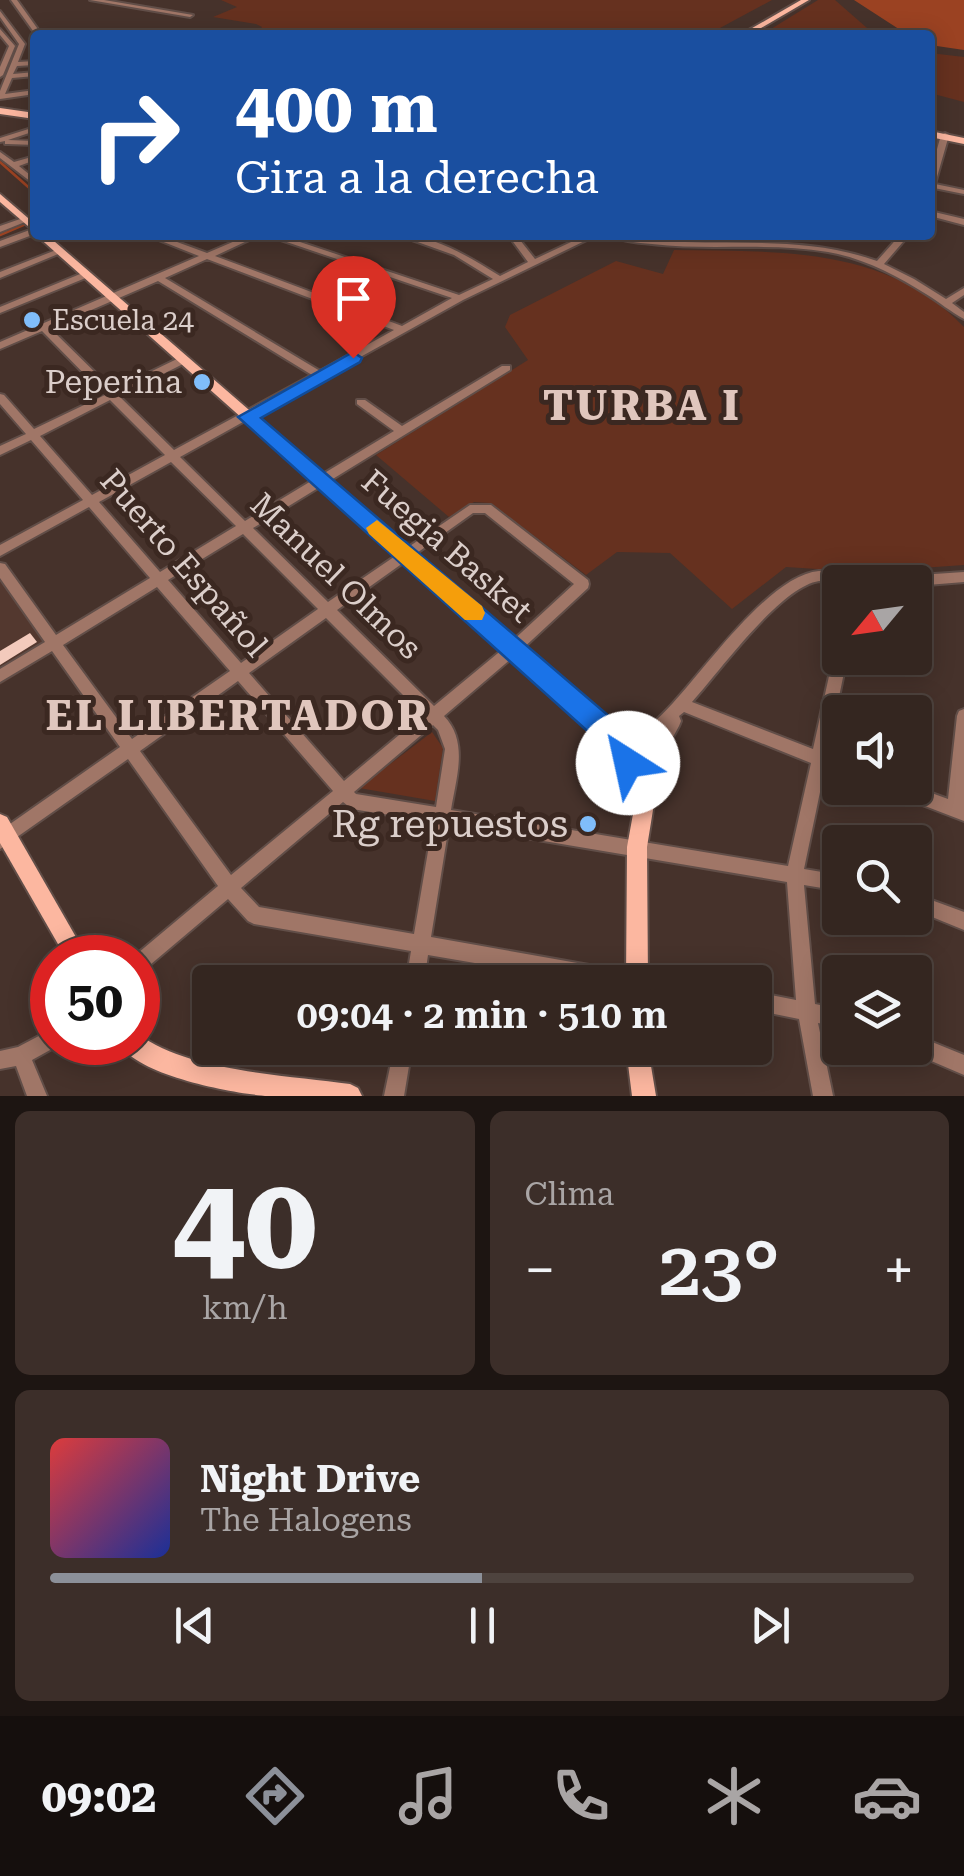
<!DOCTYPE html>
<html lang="es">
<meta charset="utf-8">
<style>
body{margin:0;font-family:"Roboto Serif",serif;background:#3c2e29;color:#f1f3f6;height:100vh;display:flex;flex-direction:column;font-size:38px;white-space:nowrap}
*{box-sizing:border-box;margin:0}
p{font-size:32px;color:#a9a5a5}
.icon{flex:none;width:55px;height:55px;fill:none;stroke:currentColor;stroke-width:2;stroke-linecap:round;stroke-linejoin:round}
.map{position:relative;height:1096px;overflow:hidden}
.panel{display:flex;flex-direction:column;gap:15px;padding:15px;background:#1d1512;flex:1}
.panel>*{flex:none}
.top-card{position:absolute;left:30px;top:30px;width:905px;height:210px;border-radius:10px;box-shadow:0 5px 25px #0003,0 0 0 2px #4e433e;background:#1a4fa0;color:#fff;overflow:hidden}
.needle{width:65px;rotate:241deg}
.buttons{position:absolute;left:822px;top:565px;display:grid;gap:20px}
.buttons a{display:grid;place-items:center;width:110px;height:110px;border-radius:10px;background:#342620;box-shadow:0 5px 25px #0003,0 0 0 2px #4e433e;font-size:50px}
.speed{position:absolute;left:30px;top:935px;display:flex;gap:20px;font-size:50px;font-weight:700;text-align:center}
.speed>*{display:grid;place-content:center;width:130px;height:130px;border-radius:50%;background:#342620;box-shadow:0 5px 25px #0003,0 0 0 2px #4e433e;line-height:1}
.speed .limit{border:15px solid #d22;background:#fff;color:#111}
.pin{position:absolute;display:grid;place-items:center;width:85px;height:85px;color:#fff;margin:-102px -42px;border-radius:50% 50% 50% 0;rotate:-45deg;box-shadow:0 0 10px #0007}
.pin .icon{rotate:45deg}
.me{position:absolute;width:110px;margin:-55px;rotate:325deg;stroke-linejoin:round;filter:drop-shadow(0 0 8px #0008)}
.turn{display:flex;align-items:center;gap:35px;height:210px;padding:0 40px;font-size:45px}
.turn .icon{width:130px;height:130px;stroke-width:2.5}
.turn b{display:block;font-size:70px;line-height:85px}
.big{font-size:75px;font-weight:600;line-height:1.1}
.panel .card{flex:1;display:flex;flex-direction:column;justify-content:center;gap:15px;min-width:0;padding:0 35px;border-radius:15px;background:#3c2e29}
.panel .dial{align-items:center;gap:0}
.dial b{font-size:130px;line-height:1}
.song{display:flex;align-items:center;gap:30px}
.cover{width:120px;height:120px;border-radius:15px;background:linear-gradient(135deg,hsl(0 70% 55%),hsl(230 70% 35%))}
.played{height:10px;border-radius:5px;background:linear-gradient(90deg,#8c9099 50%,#4e433e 50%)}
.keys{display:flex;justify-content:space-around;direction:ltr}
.heat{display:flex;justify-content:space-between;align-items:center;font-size:55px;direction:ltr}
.panel .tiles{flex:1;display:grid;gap:15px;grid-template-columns:1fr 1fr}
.card:last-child{grid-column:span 2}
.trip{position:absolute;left:192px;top:965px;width:580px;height:100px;border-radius:10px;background:#342620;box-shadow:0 5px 25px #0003,0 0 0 2px #4e433e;font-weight:600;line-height:100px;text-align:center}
.menu{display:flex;height:160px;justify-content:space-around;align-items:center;background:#150f0d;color:#a9a5a5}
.menu .icon{width:70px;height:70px}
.menu .selected{color:#8c9099}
.menu b{font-size:45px;color:#f1f3f6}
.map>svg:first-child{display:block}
.built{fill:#53382f}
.green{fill:#66311f}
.water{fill:#9b4222}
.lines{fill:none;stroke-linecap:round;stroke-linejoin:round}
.stream{stroke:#9b4222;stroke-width:2.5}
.building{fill:#f3cabc}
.minor-casing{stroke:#614e48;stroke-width:4}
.major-casing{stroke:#614e48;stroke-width:4}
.minor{fill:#a07667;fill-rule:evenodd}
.major{fill:#fcb7a0;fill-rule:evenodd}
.route{fill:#1a73e8;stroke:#114b97;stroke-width:2.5}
.slow{fill:#f59e0b}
.poi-dot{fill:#80bdfa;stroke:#3b2821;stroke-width:4}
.labels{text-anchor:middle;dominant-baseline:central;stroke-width:10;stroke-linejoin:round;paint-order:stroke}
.far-poi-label{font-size:28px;fill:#dbceca;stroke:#3b2821;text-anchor:start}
.poi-label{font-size:32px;fill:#dbceca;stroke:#3b2821;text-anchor:end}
.street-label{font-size:32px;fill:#dbceca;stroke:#3b2821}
.near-poi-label{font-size:38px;fill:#dbceca;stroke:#3b2821;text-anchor:end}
.district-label{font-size:42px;font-weight:bold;letter-spacing:2.5px;fill:#e0c6bd;stroke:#3b2821}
</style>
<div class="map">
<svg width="964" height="1096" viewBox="0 0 964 1096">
<rect width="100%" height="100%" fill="#46322b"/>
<path class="built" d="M0 561 62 647 0 685Z"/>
<g class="green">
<path d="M221 0H772L707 35H256L262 27 256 24 213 17 237 7Z"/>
<path d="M818 0H835L875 35H761Z"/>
<path d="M930 53 964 57V102L930 93Z"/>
<path d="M674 250C777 252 886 245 964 327V565L864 572 786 567 732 609 670 553 617 552 586 575 491 503 474 502 449 517 376 455 528 360 505 327 510 315 616 261 663 274Z"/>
<path d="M432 732 443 748 435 801 359 788Z"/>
</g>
<path class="water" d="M854 0H964V50L930 45V35H908Z"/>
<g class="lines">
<g class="stream">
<path d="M0 162 35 193"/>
<path d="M0 235 35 220"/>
</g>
</g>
<path class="building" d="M30 633 37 642 0 665V651Z"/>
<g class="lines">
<g class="minor-casing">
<g id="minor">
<path d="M11 0H17L42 35H36Z"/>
<path d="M90 0H104L193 15 190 17Z"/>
<path d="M0 11 25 44 18 62 35 61V65L17 66 13 74 35 72V76L12 78 5 94 35 90V94L0 99V91L19 44 0 17Z"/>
<path d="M0 29 15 46 3 75 0 77V67L9 46 0 35Z"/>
<path d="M35 127V131L8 140 35 141V145L8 144H5V141L0 142V138Z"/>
<path d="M945 133 949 135 935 184 964 190V194L934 188 930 190V174L941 135Z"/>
<path d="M0 152 14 162 35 156V160L19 166 35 179V185L0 158Z"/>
<path d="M930 211 964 219V225L930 216Z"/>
<path d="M23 218 30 220 0 232V226Z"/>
<path d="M35 228V234L0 247V241Z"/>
<path d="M146 235H158L207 253 249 235H260L215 256 402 326 452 298 266 235H279L459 295 493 279 454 255 398 235C435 235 469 257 500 276L528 262 508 235H516L535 259 586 235H597L463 300 180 457 245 521 394 431 357 404V400H365L402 426 502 366H510V370L253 528 328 602 470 505H491L588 580 589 584 588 588 519 652 444 716C469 742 456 778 451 810L788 866 811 763 684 712 679 716 681 721 679 726 654 772 649 774 644 772 641 767 656 739 636 753 631 751 628 746C634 737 643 732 651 725 658 718 666 711 673 703 706 668 770 575 819 571L890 577 964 572V582L915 586V582L819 581C780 587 720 671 692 702L813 749 833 658 835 654 840 652V658H847L827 755 840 760V774L825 768 804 869 840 875V891L804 885 815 1004 840 1009V1027L818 1023 833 1096H813L799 1019 755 1010V992L796 1000 787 882 449 825 431 937 634 973 640 976 643 982H586L428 955 424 982H406L411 951 254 924 248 921 228 899 144 970 138 973V958H132L218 886 128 759 0 849V831L120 747 52 651 0 682V669L45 642 0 578V563L5 564 56 635 150 578 89 507 0 556V545L83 500 31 440 0 455V446L26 434 0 404V394L4 395 34 429 105 395 42 331 0 349V342L199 256ZM207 259 394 330 320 371 165 278ZM158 281 312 375 174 450 119 396 187 362V358H179L113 390 50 328ZM110 400 165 455 92 495 40 436ZM171 462 236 526 160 572 99 502ZM473 513H485L574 584 509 644 434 706 337 610ZM243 534 318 609 241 663 168 580ZM157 587 230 671 132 739 63 645ZM326 618 423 715 344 781 249 673ZM238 681 333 791 231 875 140 751ZM433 725 438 730 445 749 436 807 356 794 354 792ZM343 802 352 809 433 822 414 934 259 907 241 888Z"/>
<path d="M608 235C634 235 659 240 685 242 752 244 812 238 877 261L900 235H909L884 264 914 279 946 299 964 288V295L952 303 964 312V319C951 312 939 302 926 294 896 275 863 258 828 252 770 242 710 251 652 244 637 243 621 241 608 235Z"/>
<path d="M56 250 63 252 0 278V272Z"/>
<path d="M85 272 88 273V277L0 313V307Z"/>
<path d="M964 709V821L891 793 888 788 915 787 948 799 957 716 959 711Z"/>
<path d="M915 894 964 912V930L915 910Z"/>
<path d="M52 1029V1042H59V1045L32 1060 47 1096H27L16 1066 0 1069V1051L18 1047Z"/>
<path d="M915 1035 964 1055V1075L908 1051 907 1048H915Z"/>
<path d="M394 1048H412L404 1096H384Z"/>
</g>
</g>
<g class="major-casing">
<g id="major">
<path d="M801 0H809L749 35H740Z"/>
<path d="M0 108 35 113V119L0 114Z"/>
<path d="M930 131 964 138V144L930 137Z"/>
<path d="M0 194 35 224V232L0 202Z"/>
<path d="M36 235H47L630 740 636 738 642 740 653 754 658 779 647 847 648 982H626L627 847 633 814 620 754Z"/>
<path d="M0 814 7 817 88 958H66L0 843Z"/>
<path d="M138 1034C189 1072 287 1075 350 1084L358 1088 362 1096C331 1096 299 1096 268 1096 235 1094 133 1075 119 1042H138Z"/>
<path d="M626 1048H648L656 1096H632Z"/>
</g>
</g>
<use href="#minor" class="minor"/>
<use href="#major" class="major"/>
</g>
<path class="route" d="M353 352 362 358 360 362 261 418 638 741 642 750 638 773 628 776 618 773 614 755 238 417Z"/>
<path class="slow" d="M377 520 482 606 485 613 482 620H465L369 534 366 528Z"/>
<g class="poi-dot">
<circle cx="32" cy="320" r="10"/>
<circle cx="202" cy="382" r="10"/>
<circle cx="588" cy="824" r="10"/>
</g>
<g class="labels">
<g class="far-poi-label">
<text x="52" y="320">Escuela 24</text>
</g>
<g class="poi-label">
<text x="182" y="382">Peperina</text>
</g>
<g class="street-label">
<text transform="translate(447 546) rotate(41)">Fuegia Basket</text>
<text transform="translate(184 563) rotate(49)">Puerto Español</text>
<text transform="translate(336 576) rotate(44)">Manuel Olmos</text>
</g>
<g class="near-poi-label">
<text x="568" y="824">Rg repuestos</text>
</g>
<g class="district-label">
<text x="642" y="405">TURBA I</text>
<text x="238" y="715">EL LIBERTADOR</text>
</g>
</g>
</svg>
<div class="buttons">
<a><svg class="needle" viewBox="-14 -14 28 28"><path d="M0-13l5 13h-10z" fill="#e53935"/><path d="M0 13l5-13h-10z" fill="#a9a5a5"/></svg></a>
<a><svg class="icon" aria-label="sound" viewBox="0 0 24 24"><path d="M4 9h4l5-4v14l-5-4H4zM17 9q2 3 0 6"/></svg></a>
<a><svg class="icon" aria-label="search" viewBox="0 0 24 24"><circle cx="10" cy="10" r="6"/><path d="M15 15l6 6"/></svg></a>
<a><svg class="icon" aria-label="layers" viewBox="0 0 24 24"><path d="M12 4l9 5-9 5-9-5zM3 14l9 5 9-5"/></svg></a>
</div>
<div class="speed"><div class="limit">50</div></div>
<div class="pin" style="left:353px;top:358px;background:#d93025"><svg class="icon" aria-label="arrive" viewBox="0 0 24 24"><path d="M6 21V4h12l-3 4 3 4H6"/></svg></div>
<svg class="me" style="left:628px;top:763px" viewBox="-20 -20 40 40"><circle r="19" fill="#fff"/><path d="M0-13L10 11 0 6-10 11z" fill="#1a73e8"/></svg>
<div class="trip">09:04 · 2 min · 510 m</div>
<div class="top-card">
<div class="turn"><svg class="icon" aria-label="right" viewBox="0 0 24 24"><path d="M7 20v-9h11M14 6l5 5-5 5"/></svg><div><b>400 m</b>Gira a la derecha</div></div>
</div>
</div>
<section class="panel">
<div class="tiles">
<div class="card dial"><b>40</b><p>km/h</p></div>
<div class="card"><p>Clima</p>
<div class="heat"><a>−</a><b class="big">23°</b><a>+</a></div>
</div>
<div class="card">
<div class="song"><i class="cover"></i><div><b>Night Drive</b><p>The Halogens</p></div></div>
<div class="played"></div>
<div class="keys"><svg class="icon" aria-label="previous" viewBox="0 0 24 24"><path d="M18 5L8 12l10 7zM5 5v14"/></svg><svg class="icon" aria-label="pause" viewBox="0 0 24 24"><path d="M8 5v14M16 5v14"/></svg><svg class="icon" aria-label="next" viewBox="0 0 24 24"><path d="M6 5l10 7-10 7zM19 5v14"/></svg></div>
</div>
</div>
</section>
<nav class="menu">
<b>09:02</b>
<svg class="icon selected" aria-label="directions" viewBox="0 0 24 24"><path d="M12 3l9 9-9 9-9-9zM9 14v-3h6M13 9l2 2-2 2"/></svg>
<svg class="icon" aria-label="music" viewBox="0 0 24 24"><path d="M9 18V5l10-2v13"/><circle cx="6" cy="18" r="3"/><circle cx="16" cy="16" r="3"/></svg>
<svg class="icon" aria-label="phone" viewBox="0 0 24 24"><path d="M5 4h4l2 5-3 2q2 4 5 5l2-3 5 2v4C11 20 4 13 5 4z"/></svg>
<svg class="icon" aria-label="climate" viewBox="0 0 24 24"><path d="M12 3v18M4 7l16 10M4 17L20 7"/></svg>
<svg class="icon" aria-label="car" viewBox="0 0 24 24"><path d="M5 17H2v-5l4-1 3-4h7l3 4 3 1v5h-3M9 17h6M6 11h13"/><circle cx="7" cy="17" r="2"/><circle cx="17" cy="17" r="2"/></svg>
</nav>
